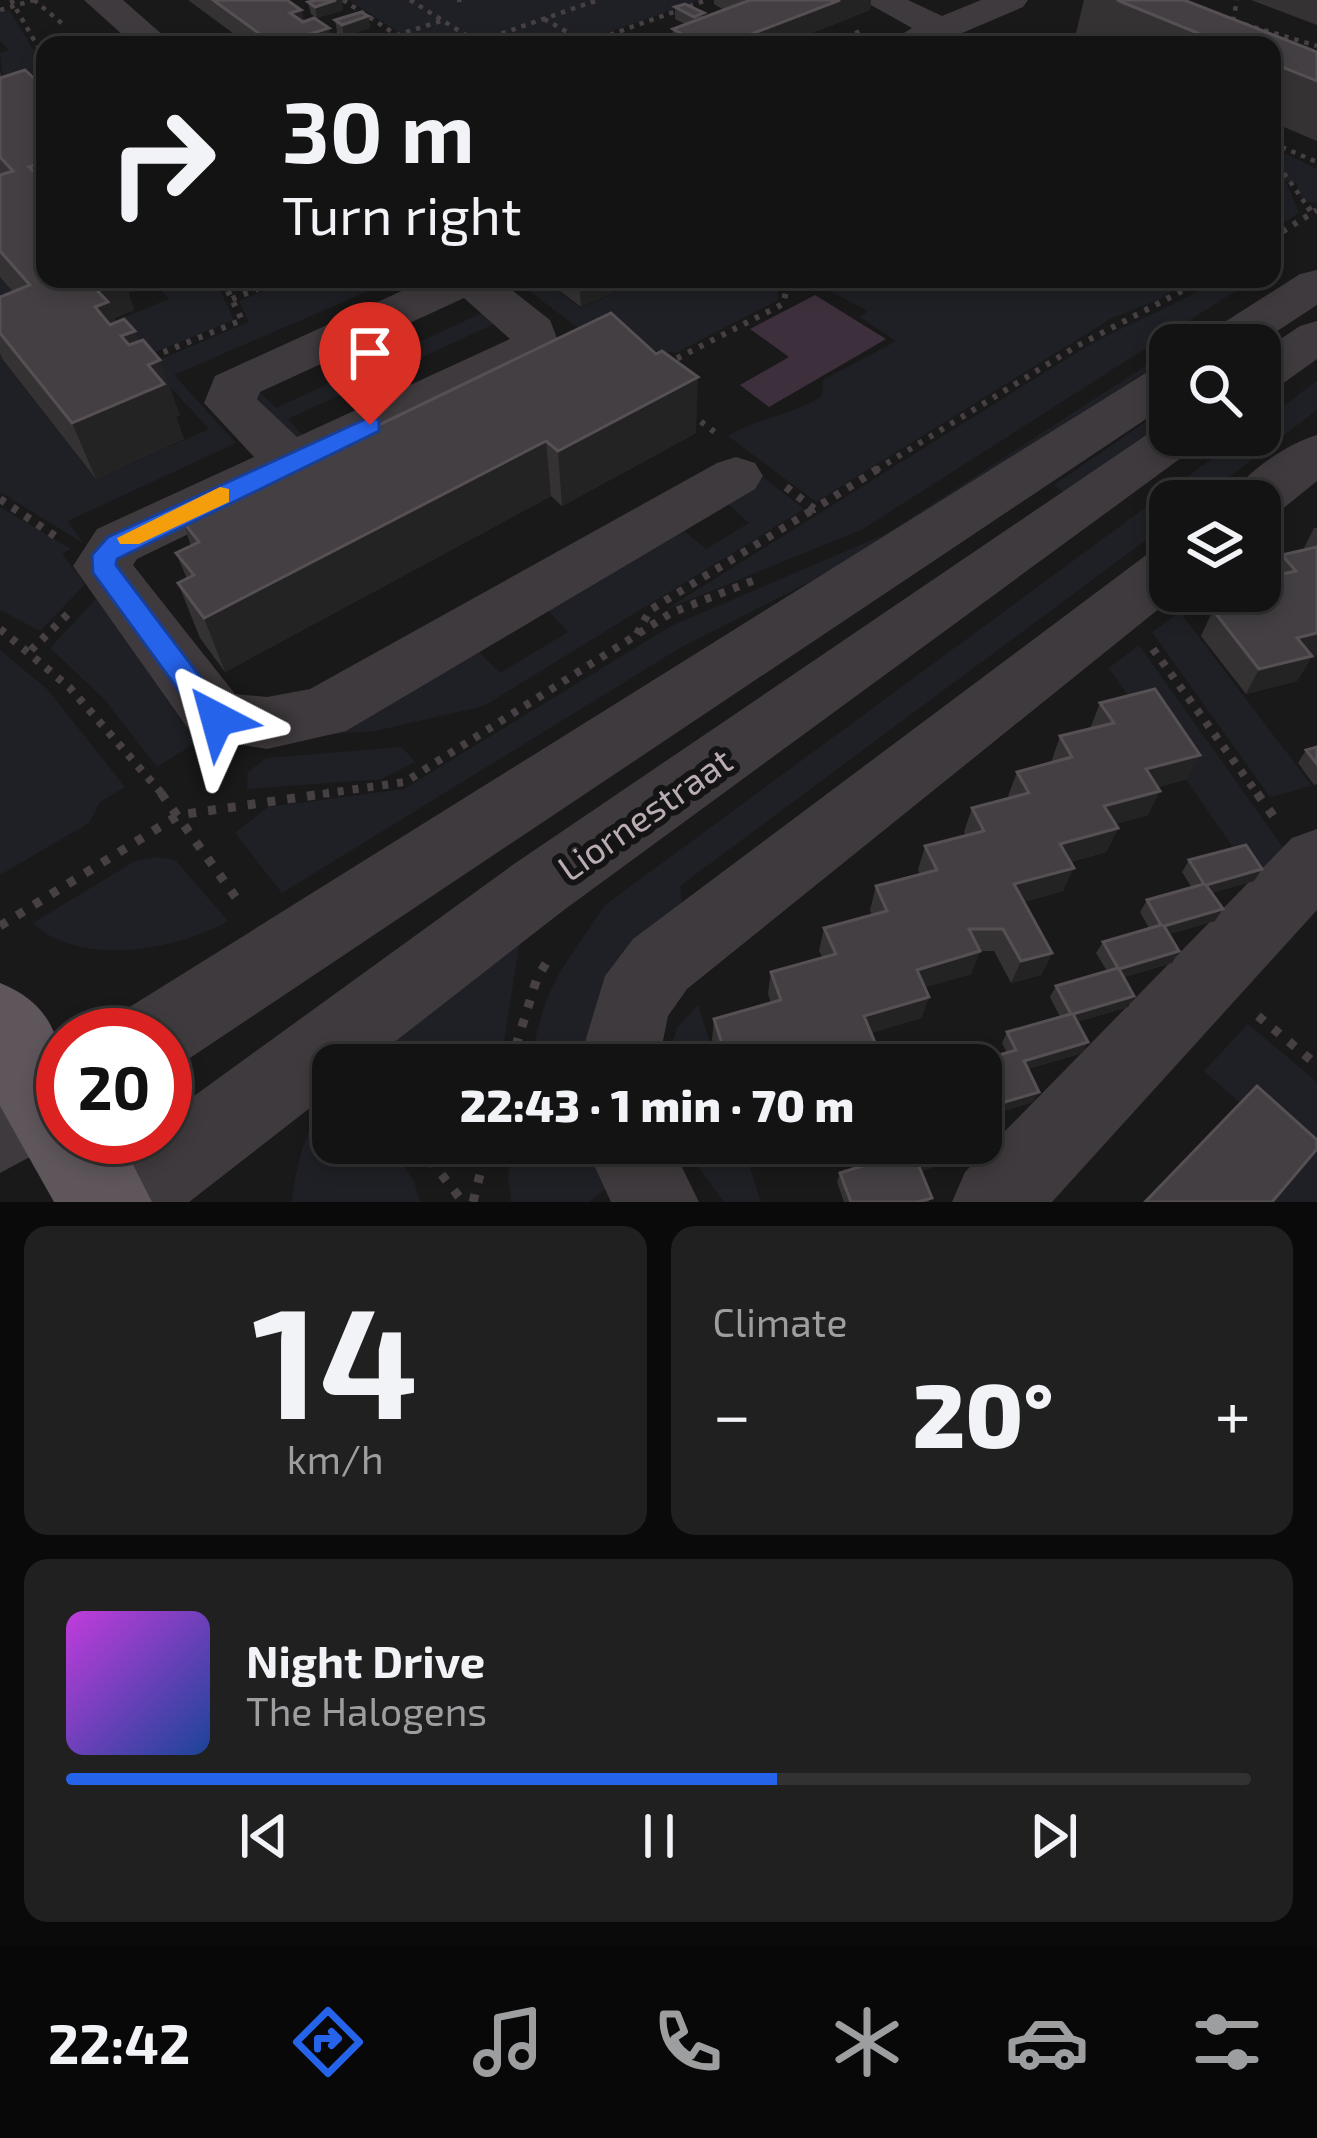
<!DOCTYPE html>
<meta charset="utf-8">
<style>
body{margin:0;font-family:"Exo 2",sans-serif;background:#212021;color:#f1f3f6;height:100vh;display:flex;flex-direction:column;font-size:45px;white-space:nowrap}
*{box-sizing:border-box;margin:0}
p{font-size:39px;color:#9d9ea0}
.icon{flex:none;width:66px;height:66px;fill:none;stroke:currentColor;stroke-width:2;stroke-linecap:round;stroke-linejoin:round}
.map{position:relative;height:1202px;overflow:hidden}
.drawer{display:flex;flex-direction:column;gap:24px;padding:24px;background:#0b0a0a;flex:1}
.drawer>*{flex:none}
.top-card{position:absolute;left:36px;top:36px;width:1245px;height:252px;border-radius:24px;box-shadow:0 6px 18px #0003,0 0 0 3px #333233;background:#141313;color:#f1f3f6;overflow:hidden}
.tools{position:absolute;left:1149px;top:324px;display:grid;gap:24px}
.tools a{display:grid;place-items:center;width:132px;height:132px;border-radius:24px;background:#141313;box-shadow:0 6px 18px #0003,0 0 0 3px #333233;font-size:60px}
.speed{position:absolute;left:36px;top:1008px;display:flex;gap:24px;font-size:60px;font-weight:700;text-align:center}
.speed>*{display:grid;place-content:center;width:156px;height:156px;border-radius:50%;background:#141313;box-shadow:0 6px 18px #0003,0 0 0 3px #333233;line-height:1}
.speed .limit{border:18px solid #d22;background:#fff;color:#111}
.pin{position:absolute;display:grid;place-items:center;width:102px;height:102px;color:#fff;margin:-123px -51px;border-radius:50% 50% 50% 0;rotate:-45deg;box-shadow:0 0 12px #0007}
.pin .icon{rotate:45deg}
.me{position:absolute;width:132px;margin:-66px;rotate:321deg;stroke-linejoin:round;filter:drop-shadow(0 0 9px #0008)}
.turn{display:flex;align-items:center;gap:42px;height:252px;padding:0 48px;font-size:54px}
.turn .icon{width:156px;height:156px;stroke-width:2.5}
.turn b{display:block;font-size:84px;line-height:102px}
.big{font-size:90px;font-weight:800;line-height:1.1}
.drawer .widget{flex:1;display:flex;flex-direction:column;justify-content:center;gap:18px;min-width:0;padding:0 42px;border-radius:24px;background:#212021}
.drawer .dial{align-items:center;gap:0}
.dial b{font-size:156px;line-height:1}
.song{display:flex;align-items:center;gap:36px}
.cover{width:144px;height:144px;border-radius:18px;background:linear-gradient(135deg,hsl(290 70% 55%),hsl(220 70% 35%))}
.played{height:12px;border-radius:6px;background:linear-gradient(90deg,#2563eb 60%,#333233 60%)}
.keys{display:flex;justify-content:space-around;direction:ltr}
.heat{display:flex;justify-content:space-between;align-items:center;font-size:66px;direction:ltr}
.drawer .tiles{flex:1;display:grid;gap:24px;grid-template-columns:1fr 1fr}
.widget:last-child{grid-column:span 2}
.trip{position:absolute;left:312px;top:1044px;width:690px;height:120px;border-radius:24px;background:#141313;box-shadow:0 6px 18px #0003,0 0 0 3px #333233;font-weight:800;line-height:120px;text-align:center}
.tabs{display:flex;height:192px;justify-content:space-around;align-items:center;background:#080808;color:#9d9ea0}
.tabs .icon{width:84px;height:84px}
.tabs .active{color:#2563eb}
.tabs b{font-size:54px;color:#f1f3f6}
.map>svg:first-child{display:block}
.green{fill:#1f2025}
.water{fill:#3d303c}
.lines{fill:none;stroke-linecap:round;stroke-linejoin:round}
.path-far3{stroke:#464044;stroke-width:4.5;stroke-dasharray:4.5 6;stroke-linecap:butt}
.path-far2{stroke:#464044;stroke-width:6;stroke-dasharray:4.5 8;stroke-linecap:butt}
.path-far1{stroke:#464044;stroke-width:8;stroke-dasharray:6 9;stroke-linecap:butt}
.path{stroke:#464044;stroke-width:9;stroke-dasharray:8 12;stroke-linecap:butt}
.minor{fill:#3f3a3d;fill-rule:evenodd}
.major{fill:#5e565b;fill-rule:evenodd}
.wall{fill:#353234}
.shaded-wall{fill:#242323}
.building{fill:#433f42;stroke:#565054;stroke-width:3}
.route{fill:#2563eb;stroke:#184099;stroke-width:3}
.slow{fill:#f59e0b}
.labels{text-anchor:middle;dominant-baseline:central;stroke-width:12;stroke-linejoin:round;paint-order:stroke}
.street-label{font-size:36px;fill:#b9acb5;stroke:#151414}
</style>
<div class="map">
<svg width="1317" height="1202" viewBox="0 0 1317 1202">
<rect width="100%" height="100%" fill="#1a1919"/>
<g class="green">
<path d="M349 0H700L573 45H418Z"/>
<path d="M9 10 45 69 3 81 0 53 9 50 0 41V12Z"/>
<path d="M1272 147 1317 169V203L1303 201 1296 183 1286 182 1299 213 1272 230Z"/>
<path d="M0 277 53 341 3 361 96 479 209 429 149 364 249 322 239 301 292 279H337L350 290 377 279H396L174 375 236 443 68 521 83 543 0 492Z"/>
<path d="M151 279H215L234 320 143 357 112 322 169 299Z"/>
<path d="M530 279H543L581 308 642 279H791L778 285V300L676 353 602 346 520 284Z"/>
<path d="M825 279H1188L1161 299 1112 318 816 502 728 436C762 416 789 417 822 396L823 380 896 341 860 317 868 311 828 290 835 286Z"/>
<path d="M1219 279H1254L863 529 665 610 1079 351C1125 324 1174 307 1219 279Z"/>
<path d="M482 313 496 323 288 419 305 438 298 439 255 396 258 391 276 408Z"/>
<path d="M1170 350V356L872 550 680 648 282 893 235 833 268 807 404 789 671 626 886 534Z"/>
<path d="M1317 381V410L1198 501H1170V522L680 886 684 914 589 1065H531C543 984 563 969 605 905L1244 435H1260V423Z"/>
<path d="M1170 405V428L1071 497 1054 485Z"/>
<path d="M764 478 804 509 484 706 375 731 192 745 157 767 104 699 50 648 96 599 192 729 477 650 500 673 568 632 545 607 683 530 706 549 749 523 725 501Z"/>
<path d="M0 507 71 549 62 554 85 584 40 631 0 610Z"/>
<path d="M1180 612 1312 786 1270 797 1152 632Z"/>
<path d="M1139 645 1287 853 1257 882 1109 668Z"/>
<path d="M0 650 47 689 125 787 100 802 89 823 0 875Z"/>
<path d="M402 747 415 762 382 779 247 789 248 772 266 758Z"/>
<path d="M156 857 175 860 228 921C178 950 79 968 33 923L135 861Z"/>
<path d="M520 941 500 1065H413L386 1030Z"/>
<path d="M698 1005 717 1065H666L677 1028Z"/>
<path d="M1248 1024 1317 1082V1202H1265L1242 1105 1204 1071Z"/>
<path d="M333 1095V1143H387L414 1181 420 1202H292C296 1165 306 1122 333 1095Z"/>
<path d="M515 1143H596L609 1186 589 1202H511L508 1176Z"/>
<path d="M681 1143H742L761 1202H724Z"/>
</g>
<path class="water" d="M815 295 886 339 769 407 740 385 789 357 750 329Z"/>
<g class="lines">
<g class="path-far3">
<path d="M11 0 45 59"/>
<path d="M34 0 65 26"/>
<path d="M343 0 412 45"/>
<path d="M410 0 477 42 598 0"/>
<path d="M457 0H462"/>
<path d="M0 10 34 0"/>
<path d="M544 19 587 43 707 0"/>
<path d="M1233 21 1237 0"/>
<path d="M1244 24 1317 46"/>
<path d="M366 45 441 21"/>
<path d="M826 45 863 30"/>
<path d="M23 77 45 71"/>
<path d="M1272 143 1317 162"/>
<path d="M1272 156 1310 210"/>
</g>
<g class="path-far2">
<path d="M1308 207 1312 213"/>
<path d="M1272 238 1317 210"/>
<path d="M232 299 282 279"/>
<path d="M152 357 242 320 222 279"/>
<path d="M666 364 783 304 786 292 805 279"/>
<path d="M691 414 717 434"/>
<path d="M876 470 1077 346 1205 279"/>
</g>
<g class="path-far1">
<path d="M786 487 814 509 881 467"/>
<path d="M0 499 58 538"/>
<path d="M0 629 70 688 164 796"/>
<path d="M637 634 650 610 814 509"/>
<path d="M1153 649 1259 796"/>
<path d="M31 650 72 610"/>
<path d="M308 796 405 782 671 613 755 580"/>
</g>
<g class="path">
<path d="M161 793 242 906"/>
<path d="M1257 793 1274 817"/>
<path d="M0 926 179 815 329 793"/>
<path d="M1258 1016 1317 1065"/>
<path d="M510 1065 537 978 548 960"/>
<path d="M417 1143 463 1202"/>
<path d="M473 1202 488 1143"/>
</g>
<g class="minor">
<path d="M84 0H123L174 45H134Z"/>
<path d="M862 0H908L942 16 981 0H1028L1023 7 934 45H885L912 28Z"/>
<path d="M1317 270V305L1256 345H1198L1206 334 1300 274Z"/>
<path d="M428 279H498L550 320 560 346 552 357 137 559 133 565 235 694 267 697 310 689 717 463 736 457 755 463 763 476 755 489 346 731 267 749 194 737 73 566 97 529 254 457 204 403 215 376ZM464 298 510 339 297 437 257 399 260 392Z"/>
<path d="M1317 321V359L1278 387 1260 392V353L1300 326Z"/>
<path d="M1170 364V403L184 1062 165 1069V1035H117L128 1008 1152 369Z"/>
<path d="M1170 419V435H1204L1196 447 564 910 365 1065H333V1090L189 1202H77C93 1164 123 1137 165 1137V1117L514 864Z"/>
<path d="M1317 435V481L1275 515 1260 519V501H1227C1244 473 1286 444 1317 435Z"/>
<path d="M1170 547V591H1181L687 989 668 1016 658 1065H578L605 976 633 939 1149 553Z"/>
<path d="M1317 829V910L1052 1202H952L965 1172 1292 838Z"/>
<path d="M63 1053 67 1137 0 1173V1085Z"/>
<path d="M584 1143H670L699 1202H611Z"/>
</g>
<path class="major" d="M0 983C72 1012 63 1071 63 1137H119L152 1202H54L0 1106Z"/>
</g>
<g class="wall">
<path d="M188 0H287L301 10 304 21 329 28 330 37 353 45H249Z"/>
<path d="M714 0H744V2L750 0H871L870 10 781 45H670L672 44 673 29 685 24 675 19V7L704 17 724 10 714 4Z"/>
<path d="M1084 0H1184L1317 52V141L1272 122V45H1094L1075 37Z"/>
<path d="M1251 0H1317V25Z"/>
<path d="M308 2 343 10 317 18 311 14Z"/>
<path d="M368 16 370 28 344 37 337 32 335 20Z"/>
<path d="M0 71 45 279H128L132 291 128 292 134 310 114 318 116 322 139 341 180 415 176 417 184 439 96 479 3 360 0 353V297L13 292 0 277Z"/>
<path d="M544 279H641L581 307Z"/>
<path d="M611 313 696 433 562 506 551 496 225 672 200 638 178 583 187 579 176 553 191 546 182 520Z"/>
<path d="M1314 528H1317V655L1312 656 1297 681 1246 694 1201 636 1213 610 1237 605 1244 591H1260L1270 577 1282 555 1303 550Z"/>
<path d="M1100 703 1187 779 1158 787 1148 815 1115 824 1118 828 1106 852 1070 862 1063 891 1024 902 1052 953 1041 975 1011 983 994 951H980L971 974 925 987 929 997 921 1018 871 1033 876 1045 870 1065H721L712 1040 714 1019 771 1003 768 994 771 972 823 958 819 951 824 928 872 915 870 910 876 886 920 875 918 870 925 846 966 836 964 832 972 808 1010 798 1008 796 1017 772 1051 763 1060 736 1090 729Z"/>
<path d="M1317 747V784L1314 785 1298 763 1306 750Z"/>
<path d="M1189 860 1254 881 1211 893 1215 921 1169 934 1172 963 1124 977 1134 996 1128 1007 1077 1022 1082 1053 1028 1069 1033 1102 981 1118V1065L1007 1053 1002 1043 1007 1032 1060 1017 1050 997 1056 986 1107 971 1096 953 1103 942 1149 928 1140 912 1147 900 1192 888 1182 872Z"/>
<path d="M899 1143H987L982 1152 921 1171 929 1202H844L837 1182 840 1173 903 1154Z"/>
</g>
<g class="shaded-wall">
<path d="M336 0H342L343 10 317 18 315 7Z"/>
<path d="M840 0H871L870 10 781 45H723Z"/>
<path d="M301 10 306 32 290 13Z"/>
<path d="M368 16 370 28 344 37 342 25Z"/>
<path d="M329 28 332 45H277Z"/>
<path d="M45 162V206L29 167Z"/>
<path d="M67 279H128L132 291 128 292 134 310 114 318 129 357Z"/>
<path d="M579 279H641L581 307Z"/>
<path d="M135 331 155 386 121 336Z"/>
<path d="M160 360 180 415 176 417 184 439 96 479 72 423 148 365Z"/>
<path d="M698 377 696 433 562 506 558 451Z"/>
<path d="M546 441 551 496 225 672 204 618Z"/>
<path d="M1317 632V655L1296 660 1312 656 1297 681 1246 694 1259 669 1297 638Z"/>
<path d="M1200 755 1187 779 1134 794 1146 769Z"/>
<path d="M1160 791 1148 815 1093 830 1104 806Z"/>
<path d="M1118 828 1106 852 1050 867 1060 844Z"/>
<path d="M1074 868 1063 891 1005 907 1014 884Z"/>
<path d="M1262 869 1254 881 1198 897 1206 885Z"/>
<path d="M1223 909 1215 921 1157 937 1164 926Z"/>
<path d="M980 951 971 974 910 992 917 970Z"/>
<path d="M1179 951 1172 963 1113 980 1119 969Z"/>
<path d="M1052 953 1041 975 1011 983 1021 961Z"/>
<path d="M1134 996 1128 1007 1067 1025 1073 1014Z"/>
<path d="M929 997 921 1018 858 1037 864 1016Z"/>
<path d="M1088 1042 1082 1053 1018 1072 1024 1061Z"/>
<path d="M876 1045 870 1065H807Z"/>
<path d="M1039 1092 1033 1102 981 1118V1109Z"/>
<path d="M751 1143H775L749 1151Z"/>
<path d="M987 1143 982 1152 914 1173 918 1164Z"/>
</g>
<g class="building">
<path d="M213 0H287L301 10 290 13 303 22 314 18 329 28 275 45Z"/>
<path d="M316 0H336L315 7 308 2Z"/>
<path d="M750 0H840L723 45H670L689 38 673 29Z"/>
<path d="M1117 0H1184L1317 52V81L1272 63V45H1227Z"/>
<path d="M685 4 704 13 694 17 675 7Z"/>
<path d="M361 12 368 16 342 25 335 20Z"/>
<path d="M338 34 353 45H305Z"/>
<path d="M977 35 998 45H954Z"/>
<path d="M400 37 407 42 397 45H376Z"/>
<path d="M648 38 662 45H628Z"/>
<path d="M25 70 36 80 45 78V162L29 167 41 178 45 177V279H69L78 288 91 284 108 302 95 307 110 325 124 319 135 331 121 336 129 345 143 340 160 360 148 365 164 384 72 423 0 333V297L30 285 0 251V175L13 171 0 157V78Z"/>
<path d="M611 313 656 354 662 351 698 377 558 451 546 441 204 618 178 583 194 575 176 553 199 542 182 520Z"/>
<path d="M1317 547V633L1297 638 1312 656 1259 669 1213 610 1262 599 1256 591H1260V579L1296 571 1282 555Z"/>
<path d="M1155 689 1200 755 1146 769 1160 791 1104 806 1118 828 1060 844 1074 868 1014 884 1052 953 1021 961 1003 929H969L980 951 917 970 929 997 864 1016 876 1045 808 1065H729L714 1019 781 1000 771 972 836 954 824 928 887 911 876 886 937 870 925 846 984 831 972 808 1029 793 1017 772 1072 757 1060 736 1114 723 1100 703Z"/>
<path d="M1317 747V764L1306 750Z"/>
<path d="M1246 845 1262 869 1206 885 1223 909 1164 926 1179 951 1119 969 1134 996 1073 1014 1088 1042 1024 1061 1039 1092 981 1109V1065H966L1016 1050 1007 1032 1071 1014 1056 986 1118 968 1103 942 1161 925 1147 900 1204 884 1189 860Z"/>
<path d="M1257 1086 1317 1140V1149L1272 1202H1145Z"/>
<path d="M981 1130 987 1143 918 1164 932 1198 917 1202H851L840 1173 910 1151 907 1143H981Z"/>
</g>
<path class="route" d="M370 417 379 420V431L117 559 116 565 232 719 227 728H206L93 573 92 555 108 537Z"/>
<path class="slow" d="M220 487 229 489V502L139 544H120L117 538Z"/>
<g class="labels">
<g class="street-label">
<text transform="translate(644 813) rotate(-35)">Liornestraat</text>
</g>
</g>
</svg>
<div class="tools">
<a><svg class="icon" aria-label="search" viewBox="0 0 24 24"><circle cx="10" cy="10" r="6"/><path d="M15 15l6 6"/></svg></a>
<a><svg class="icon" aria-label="layers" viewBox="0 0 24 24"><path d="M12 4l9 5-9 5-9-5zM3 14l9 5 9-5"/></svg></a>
</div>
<div class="speed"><div class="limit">20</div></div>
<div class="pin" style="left:370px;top:425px;background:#d93025"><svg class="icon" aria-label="arrive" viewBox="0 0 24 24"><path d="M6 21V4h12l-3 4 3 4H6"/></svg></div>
<svg class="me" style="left:217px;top:719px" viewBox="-20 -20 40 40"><path d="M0-17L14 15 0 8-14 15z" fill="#2563eb" stroke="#fff" stroke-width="4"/></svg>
<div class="trip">22:43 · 1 min · 70 m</div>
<div class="top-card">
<div class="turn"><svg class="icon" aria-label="right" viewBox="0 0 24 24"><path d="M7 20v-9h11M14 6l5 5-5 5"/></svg><div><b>30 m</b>Turn right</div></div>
</div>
</div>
<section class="drawer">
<div class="tiles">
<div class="widget dial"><b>14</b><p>km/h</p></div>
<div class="widget"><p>Climate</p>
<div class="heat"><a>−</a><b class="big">20°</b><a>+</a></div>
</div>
<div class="widget">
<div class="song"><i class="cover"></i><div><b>Night Drive</b><p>The Halogens</p></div></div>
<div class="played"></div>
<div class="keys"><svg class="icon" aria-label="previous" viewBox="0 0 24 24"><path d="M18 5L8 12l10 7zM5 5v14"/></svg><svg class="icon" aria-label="pause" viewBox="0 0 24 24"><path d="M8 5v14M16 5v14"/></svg><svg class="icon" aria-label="next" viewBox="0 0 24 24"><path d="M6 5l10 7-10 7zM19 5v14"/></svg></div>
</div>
</div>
</section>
<nav class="tabs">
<b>22:42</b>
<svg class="icon active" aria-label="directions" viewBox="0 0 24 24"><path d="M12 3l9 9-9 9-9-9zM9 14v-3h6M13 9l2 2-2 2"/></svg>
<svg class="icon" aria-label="music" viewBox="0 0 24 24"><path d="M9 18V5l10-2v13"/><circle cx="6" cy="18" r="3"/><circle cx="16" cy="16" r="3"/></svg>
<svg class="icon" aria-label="phone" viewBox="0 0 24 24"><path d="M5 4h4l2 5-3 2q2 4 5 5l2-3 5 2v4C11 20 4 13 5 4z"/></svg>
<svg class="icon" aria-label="climate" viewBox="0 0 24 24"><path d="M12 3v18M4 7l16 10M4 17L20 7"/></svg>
<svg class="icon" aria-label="car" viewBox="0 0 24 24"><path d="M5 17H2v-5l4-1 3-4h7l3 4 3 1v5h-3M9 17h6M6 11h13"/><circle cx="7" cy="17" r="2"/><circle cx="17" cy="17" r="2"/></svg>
<svg class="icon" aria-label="filters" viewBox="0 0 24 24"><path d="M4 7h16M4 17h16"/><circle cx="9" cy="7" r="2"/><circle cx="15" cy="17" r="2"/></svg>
</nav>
